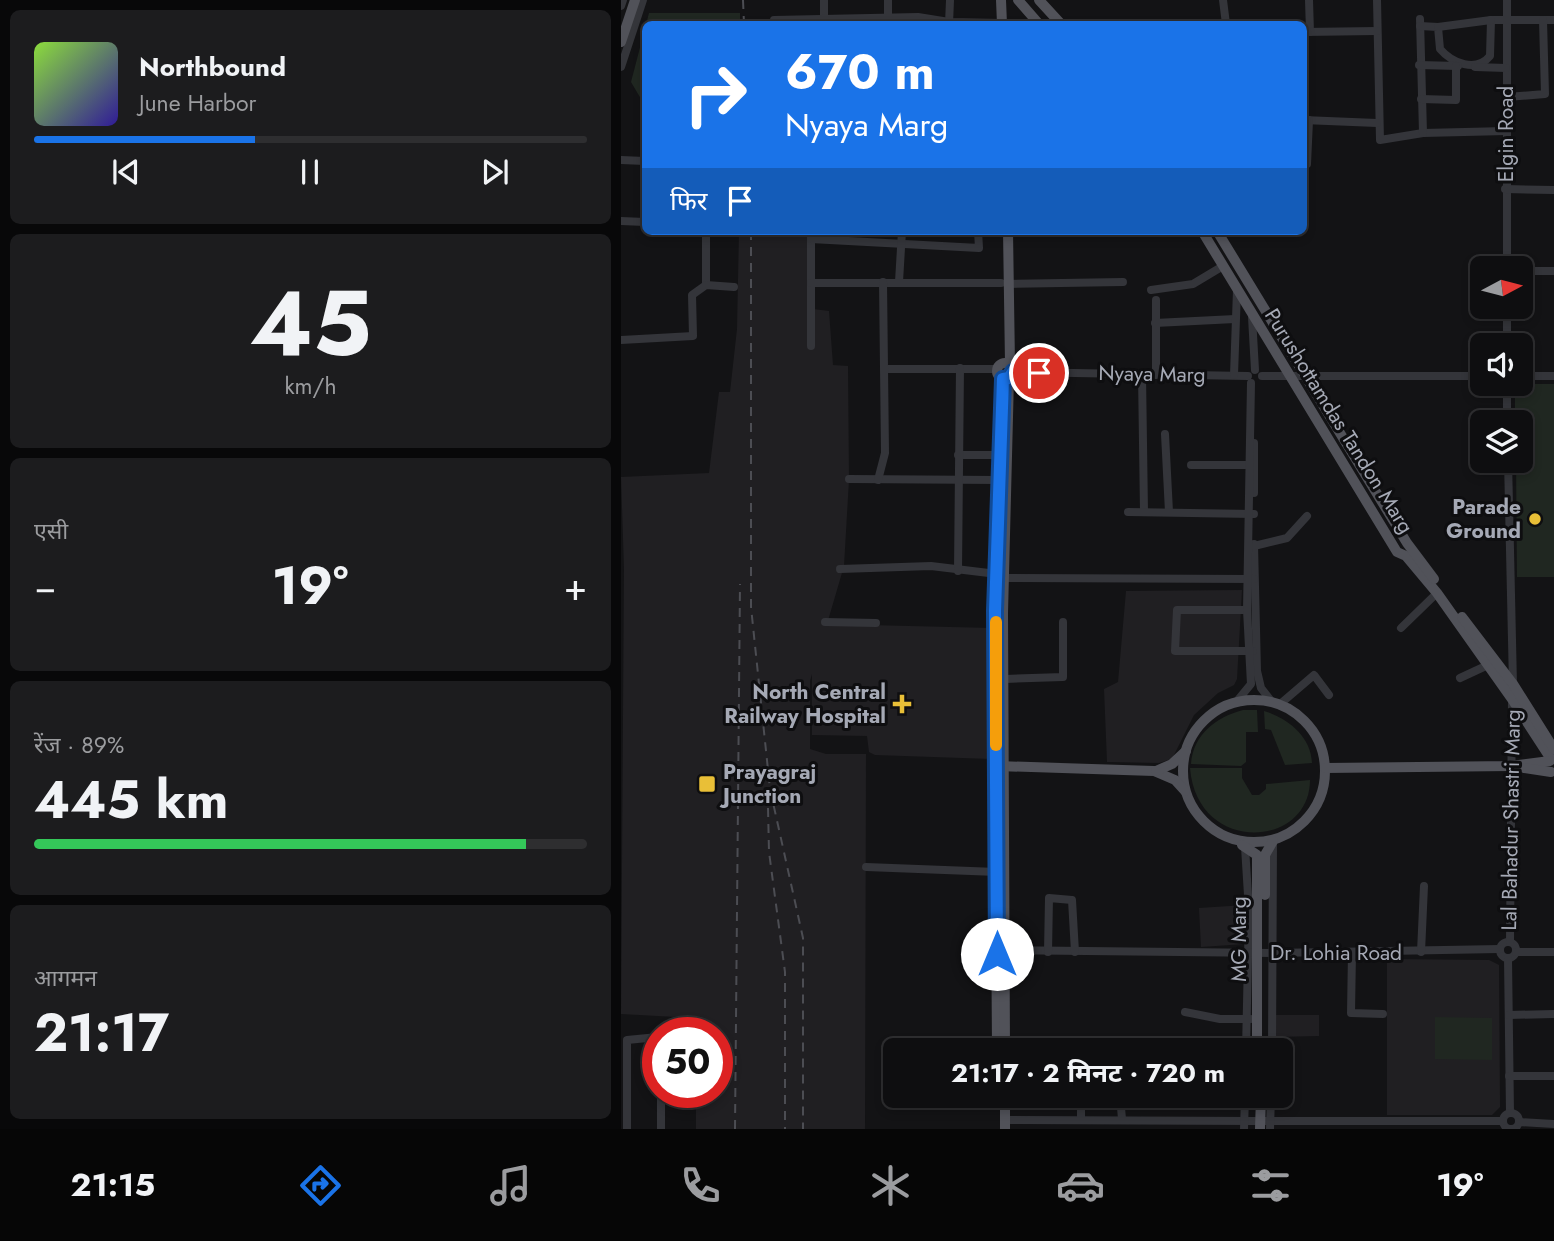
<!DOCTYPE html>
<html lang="hi">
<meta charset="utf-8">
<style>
body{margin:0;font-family:Jost,"Noto Sans Devanagari",sans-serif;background:#1c1c1e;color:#f1f3f6;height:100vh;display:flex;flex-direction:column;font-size:26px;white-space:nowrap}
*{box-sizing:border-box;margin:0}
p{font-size:23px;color:#9b9c9f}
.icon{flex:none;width:38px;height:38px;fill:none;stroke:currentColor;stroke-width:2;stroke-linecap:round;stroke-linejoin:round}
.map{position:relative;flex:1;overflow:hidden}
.sheet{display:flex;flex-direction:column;gap:10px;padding:10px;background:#080809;width:621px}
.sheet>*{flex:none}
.banner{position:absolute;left:21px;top:21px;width:665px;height:214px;border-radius:10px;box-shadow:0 4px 10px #0003,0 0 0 2px #2e2e30;background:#1a73e8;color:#fff;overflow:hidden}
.needle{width:46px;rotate:83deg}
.buttons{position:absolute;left:849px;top:256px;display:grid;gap:14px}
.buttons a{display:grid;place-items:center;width:63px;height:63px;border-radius:10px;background:#0e0e10;box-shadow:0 4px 10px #0003,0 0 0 2px #2e2e30;font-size:35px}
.speed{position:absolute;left:21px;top:1017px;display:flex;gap:14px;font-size:35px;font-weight:700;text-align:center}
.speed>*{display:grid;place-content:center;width:91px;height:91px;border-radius:50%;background:#0e0e10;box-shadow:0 4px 10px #0003,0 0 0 2px #2e2e30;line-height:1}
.speed .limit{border:10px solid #d22;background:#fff;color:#111}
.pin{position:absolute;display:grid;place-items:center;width:60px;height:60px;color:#fff;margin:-30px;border:4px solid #fff;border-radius:50%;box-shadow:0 2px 7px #0007}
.me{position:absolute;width:77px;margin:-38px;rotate:0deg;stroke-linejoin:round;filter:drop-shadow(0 0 5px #0008)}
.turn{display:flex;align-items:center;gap:24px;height:147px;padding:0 28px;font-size:32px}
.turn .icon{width:91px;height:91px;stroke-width:2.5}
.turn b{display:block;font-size:49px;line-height:60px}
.then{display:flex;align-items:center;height:66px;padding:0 28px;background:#0003;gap:14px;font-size:26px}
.big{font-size:52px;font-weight:700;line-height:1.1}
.sheet .tile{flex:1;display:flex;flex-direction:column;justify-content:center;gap:10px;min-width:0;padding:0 24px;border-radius:10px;background:#1c1c1e}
.sheet .dial{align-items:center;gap:0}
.dial b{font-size:91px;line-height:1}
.song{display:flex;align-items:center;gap:21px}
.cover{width:84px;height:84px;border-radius:10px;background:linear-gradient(135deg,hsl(90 70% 55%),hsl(250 70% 35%))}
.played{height:7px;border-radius:4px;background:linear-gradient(90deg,#1a73e8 40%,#2e2e30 40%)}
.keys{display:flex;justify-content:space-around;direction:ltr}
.heat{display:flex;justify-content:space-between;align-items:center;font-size:38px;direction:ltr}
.charge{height:10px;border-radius:5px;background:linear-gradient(90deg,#34c759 89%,#2e2e30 0)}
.trip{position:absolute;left:262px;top:1038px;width:410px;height:70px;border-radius:10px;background:#0e0e10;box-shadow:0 4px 10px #0003,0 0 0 2px #2e2e30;font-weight:700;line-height:70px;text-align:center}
.tabs{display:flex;height:112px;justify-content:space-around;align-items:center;background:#060606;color:#9b9c9f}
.tabs .icon{width:49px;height:49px}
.tabs .current{color:#1a73e8}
.tabs b{font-size:32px;color:#f1f3f6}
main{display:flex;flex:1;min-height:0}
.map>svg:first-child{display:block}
.built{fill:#201f22}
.green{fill:#202721}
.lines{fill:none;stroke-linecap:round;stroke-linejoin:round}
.minor{stroke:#34353a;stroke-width:8}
.major{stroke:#515259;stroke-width:10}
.rail{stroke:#4c4d53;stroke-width:2;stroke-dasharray:9 7;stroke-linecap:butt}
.route-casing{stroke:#114b97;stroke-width:18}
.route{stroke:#1a73e8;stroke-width:12}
.slow{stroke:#f59e0b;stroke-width:12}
.poi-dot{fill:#e9bf37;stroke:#0e0e10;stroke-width:2.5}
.labels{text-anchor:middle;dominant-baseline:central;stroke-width:6;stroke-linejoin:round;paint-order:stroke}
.street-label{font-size:21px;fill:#a5a9b5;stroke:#0e0e10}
.poi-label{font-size:21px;font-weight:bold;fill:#a5a9b5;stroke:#0e0e10;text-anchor:end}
</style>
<main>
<section class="sheet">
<div class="tile">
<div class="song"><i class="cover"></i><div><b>Northbound</b><p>June Harbor</p></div></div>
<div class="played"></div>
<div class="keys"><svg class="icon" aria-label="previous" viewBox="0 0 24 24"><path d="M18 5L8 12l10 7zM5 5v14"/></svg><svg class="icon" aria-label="pause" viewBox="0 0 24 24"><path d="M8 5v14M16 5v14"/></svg><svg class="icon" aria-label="next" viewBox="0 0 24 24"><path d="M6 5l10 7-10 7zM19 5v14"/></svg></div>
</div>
<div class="tile dial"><b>45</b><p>km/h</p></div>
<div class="tile"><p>एसी</p>
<div class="heat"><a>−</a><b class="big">19°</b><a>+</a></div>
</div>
<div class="tile"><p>रेंज · 89%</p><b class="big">445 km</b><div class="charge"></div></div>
<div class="tile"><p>आगमन</p><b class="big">21:17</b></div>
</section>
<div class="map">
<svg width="933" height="1129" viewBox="0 0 933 1129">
<rect width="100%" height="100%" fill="#131315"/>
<g class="built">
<path d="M118 231H191L192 309 208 311 212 365 227 366 228 480 223 566 206 624 371 628 370 759 254 755 248 752 246 736 191 735V674L189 681V749L205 754H245L244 1129H75V1092H96V1032H56L55 1017 0 1014 3 568 0 477 88 473 98 392H109L116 329Z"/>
<path d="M621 590 616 679 613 685 597 693 573 715 551 759 538 763 486 762 483 689 497 682 505 591Z"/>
<path d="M624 905V944L580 947 578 908Z"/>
<path d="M766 959 868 960 878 965 879 1107 871 1115H766Z"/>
<path d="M653 1015H698V1036L653 1037Z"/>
</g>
<g class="green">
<path d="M28 13H119V24H24L23 104 10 82Z"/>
<path d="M894 384H933V577H896L895 460H900V422H894Z"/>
<path d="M622 710H636L637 732H625V762L620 766 570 764C572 735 595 717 622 710Z"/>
<path d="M643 711C666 718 690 736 691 763L664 765 650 730 644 729Z"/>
<path d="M569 768H621V778L631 795H638L645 789V784L689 780C689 849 576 855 569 768Z"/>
<path d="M814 1017 871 1018V1060L814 1059Z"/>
</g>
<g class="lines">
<g class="minor">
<path d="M203 0V24"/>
<path d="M602 0 605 24"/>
<path d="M688 0 689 32"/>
<path d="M756 0 759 140 802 133 885 131"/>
<path d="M886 0V268"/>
<path d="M0 6 2 0"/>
<path d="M799 19 802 133"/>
<path d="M153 20 297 17 328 22 381 23"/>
<path d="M267 22V0"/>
<path d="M328 24 329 0"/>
<path d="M799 26 817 27 819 49C831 63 855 73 869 56L870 20H933"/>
<path d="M817 27 870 20"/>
<path d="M682 32 756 31"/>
<path d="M798 65 837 66"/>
<path d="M0 67 22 0"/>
<path d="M854 67 885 68"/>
<path d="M886 97 924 94 922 20"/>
<path d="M800 99 835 100V66"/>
<path d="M682 120 756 123"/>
<path d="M0 160 24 161"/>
<path d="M686 164 688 120"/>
<path d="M884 189 933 190"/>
<path d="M0 221 24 222"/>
<path d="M190 231V346"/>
<path d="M190 239 358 248 357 231"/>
<path d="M900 271H933"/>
<path d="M278 282 281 231"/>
<path d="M190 283H380"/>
<path d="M386 284 502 282"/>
<path d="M85 285V231"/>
<path d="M530 290 572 284 602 266"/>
<path d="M631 317 634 370"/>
<path d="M534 323 614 319"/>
<path d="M0 340 72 336 71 295 85 285 113 287"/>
<path d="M886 345V306"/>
<path d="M263 369H376"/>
<path d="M392 372 627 376"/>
<path d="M521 374 523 512"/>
<path d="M535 375V300"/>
<path d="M613 375 616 290"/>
<path d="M641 376H861"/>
<path d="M900 376H933"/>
<path d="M886 383V422"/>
<path d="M544 434 548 512"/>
<path d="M337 455H378"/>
<path d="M887 460 892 685"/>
<path d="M570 465H627"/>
<path d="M228 479 377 480"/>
<path d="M257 480 264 453 262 282"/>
<path d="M633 493V443"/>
<path d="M507 512 633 514"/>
<path d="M633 544 636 671 640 688 651 702"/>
<path d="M633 546 666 538 686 516"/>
<path d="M219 569 310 566 376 574"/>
<path d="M337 571 339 368"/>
<path d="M384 578 633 579"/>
<path d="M626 610H556L554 651H632"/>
<path d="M204 622 255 623"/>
<path d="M780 628 816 593"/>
<path d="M839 678 867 665"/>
<path d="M384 679 442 677V622"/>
<path d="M616 701 630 684 626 610 630 383"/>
<path d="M658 705 693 675 708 695"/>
<path d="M624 847 628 911 625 1050"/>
<path d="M245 867 376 872"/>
<circle cx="887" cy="950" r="8"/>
<path d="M889 942 891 701"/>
<path d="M383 950 652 953 879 949"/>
<path d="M427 952 428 898 451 900 454 952"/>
<path d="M731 952 730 1013 762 1014"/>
<path d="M800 952 803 886"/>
<path d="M895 952H933"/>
<path d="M887 958 889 1113"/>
<path d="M564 1012 599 1019H630"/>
<path d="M888 1015 933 1014"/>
<path d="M434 1050 439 1044"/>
<path d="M651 1050 652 841"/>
<path d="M888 1076H933"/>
<path d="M40 1092V1129"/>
<path d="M499 1096 501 1119"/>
<path d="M383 1100 412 1096"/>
<circle cx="890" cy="1121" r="8"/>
<path d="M460 1119V1096"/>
<path d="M384 1120 634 1121"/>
<path d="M639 1121H882"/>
<path d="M898 1122 933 1124"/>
<path d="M6 1129V1040L37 1037"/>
<path d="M623 1129 624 1096"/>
<path d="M649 1129 650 1096"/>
</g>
<g class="major">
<path d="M380 0 381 24"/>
<path d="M397 0 418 24"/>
<path d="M418 0 440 24"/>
<path d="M0 42 14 0"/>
<path d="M387 231 389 364"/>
<path d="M581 231 776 552 785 556 816 593 891 699 930 759"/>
<path d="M596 231 786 543 813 579"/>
<circle cx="384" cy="371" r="8"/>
<path d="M841 617 892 684 933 749"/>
<path d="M375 624 378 458"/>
<circle cx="633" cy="771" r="71"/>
<path d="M374 759 376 1050"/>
<path d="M377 766 533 771 554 780 564 791"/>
<path d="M704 768 890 766 929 761"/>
<path d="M903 768 930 772"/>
<path d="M535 771 551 764 565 751"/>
<path d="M621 845 636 855V1050"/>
<path d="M644 895V855L652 841"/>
<path d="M384 1050 382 613 388 378"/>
<path d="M384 1096V1129"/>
<path d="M639 1129 640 1096"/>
</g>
<g class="rail">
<path d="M122 0 123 24"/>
<path d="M130 231V607L149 789 182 938V1129"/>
<path d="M147 808 148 852 164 972V1129"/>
<path d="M114 1129 119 584"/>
</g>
</g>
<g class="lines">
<g class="route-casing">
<path id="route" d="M376 954 374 611 382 379 388 378 392 372 418 373"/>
</g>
<use href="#route" class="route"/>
<path class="slow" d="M375 622V745"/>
</g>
<g class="poi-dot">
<circle cx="914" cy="519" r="7"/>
<path d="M277.5 693.5h7v7h7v7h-7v7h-7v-7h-7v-7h7z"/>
<rect x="77" y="775" width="18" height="18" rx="3.5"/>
</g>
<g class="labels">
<g class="street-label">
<text transform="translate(885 134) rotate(-90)">Elgin Road</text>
<text transform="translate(531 374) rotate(1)">Nyaya Marg</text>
<text transform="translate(718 421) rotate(58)">Purushottamdas Tandon Marg</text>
<text transform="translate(890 820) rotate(-89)">Lal Bahadur Shastri Marg</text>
<text transform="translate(618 939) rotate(-90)">MG Marg</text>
<text x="715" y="953">Dr. Lohia Road</text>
</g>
<g class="poi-label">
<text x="900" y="507">Parade<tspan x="900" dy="24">Ground</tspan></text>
<text x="265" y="692">North Central<tspan x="265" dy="24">Railway Hospital</tspan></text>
<text x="102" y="772" text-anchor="start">Prayagraj<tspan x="102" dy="24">Junction</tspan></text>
</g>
</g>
</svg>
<div class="buttons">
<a><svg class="needle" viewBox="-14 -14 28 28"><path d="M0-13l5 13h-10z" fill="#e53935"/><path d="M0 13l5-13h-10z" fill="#9b9c9f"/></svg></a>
<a><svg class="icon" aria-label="sound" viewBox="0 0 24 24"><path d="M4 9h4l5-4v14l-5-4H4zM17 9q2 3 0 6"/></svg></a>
<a><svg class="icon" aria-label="layers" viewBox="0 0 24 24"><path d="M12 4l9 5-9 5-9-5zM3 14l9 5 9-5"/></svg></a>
</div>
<div class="speed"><div class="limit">50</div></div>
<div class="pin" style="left:418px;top:373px;background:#d93025"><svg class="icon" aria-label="arrive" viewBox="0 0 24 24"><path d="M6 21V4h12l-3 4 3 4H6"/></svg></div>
<svg class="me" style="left:376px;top:954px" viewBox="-20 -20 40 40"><circle r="19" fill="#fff"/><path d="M0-13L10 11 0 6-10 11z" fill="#1a73e8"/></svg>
<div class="trip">21:17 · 2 मिनट · 720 m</div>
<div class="banner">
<div class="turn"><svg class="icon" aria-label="right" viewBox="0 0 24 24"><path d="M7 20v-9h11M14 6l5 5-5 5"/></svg><div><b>670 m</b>Nyaya Marg</div></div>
<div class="then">फिर<svg class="icon" aria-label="arrive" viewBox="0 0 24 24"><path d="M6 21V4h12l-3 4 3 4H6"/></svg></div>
</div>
</div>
</main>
<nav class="tabs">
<b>21:15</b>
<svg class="icon current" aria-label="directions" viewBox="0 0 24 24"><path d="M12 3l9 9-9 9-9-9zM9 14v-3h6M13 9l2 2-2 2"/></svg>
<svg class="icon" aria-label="music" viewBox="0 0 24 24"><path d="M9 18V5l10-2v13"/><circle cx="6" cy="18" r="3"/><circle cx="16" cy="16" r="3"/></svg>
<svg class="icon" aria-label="phone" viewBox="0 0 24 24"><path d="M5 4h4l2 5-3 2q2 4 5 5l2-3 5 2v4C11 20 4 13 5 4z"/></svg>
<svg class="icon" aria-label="climate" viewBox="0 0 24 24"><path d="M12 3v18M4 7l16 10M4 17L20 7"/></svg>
<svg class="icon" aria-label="car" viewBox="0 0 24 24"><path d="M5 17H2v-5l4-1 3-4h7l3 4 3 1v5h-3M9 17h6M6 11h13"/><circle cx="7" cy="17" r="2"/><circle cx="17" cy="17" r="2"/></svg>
<svg class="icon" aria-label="filters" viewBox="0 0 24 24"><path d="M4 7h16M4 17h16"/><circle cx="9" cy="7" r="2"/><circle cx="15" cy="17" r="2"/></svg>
<b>19°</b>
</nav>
